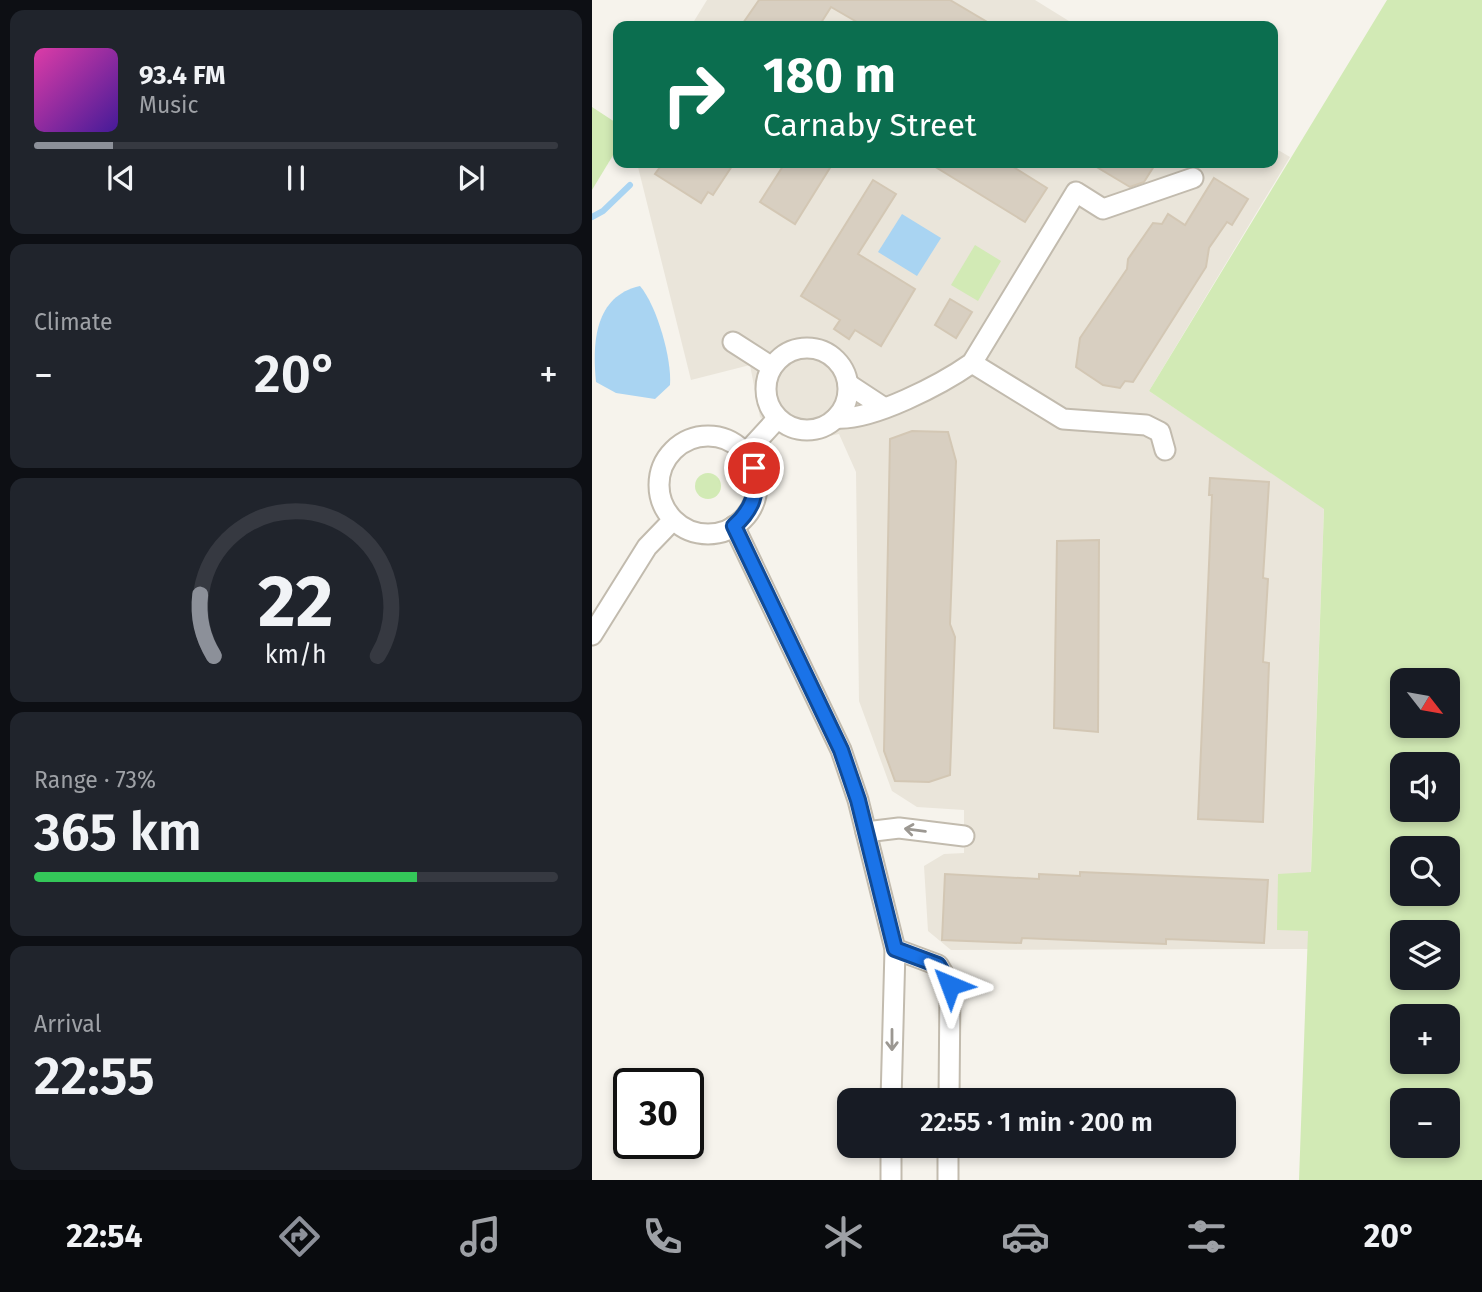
<!DOCTYPE html>
<meta charset="utf-8">
<style>
body{margin:0;font-family:"Fira Sans",sans-serif;background:#20242c;color:#f1f3f6;height:100vh;display:flex;flex-direction:column;font-size:26px;white-space:nowrap}
*{box-sizing:border-box;margin:0}
p{font-size:23px;color:#9ea1a6}
.icon{flex:none;width:38px;height:38px;fill:none;stroke:currentColor;stroke-width:2;stroke-linecap:round;stroke-linejoin:round}
.map{position:relative;flex:1;overflow:hidden}
.side{display:flex;flex-direction:column;gap:10px;padding:10px;background:#0d0f14;width:592px}
.side>*{flex:none}
.guide{position:absolute;left:21px;top:21px;width:665px;height:147px;border-radius:14px;box-shadow:0 4px 10px #0003;background:#0b6e4f;color:#fff;overflow:hidden}
.needle{width:46px;rotate:121deg}
.fabs{position:absolute;left:798px;top:668px;display:grid;gap:14px}
.fabs a{display:grid;place-items:center;width:70px;height:70px;border-radius:14px;background:#171b24;box-shadow:0 4px 10px #0003;font-size:35px}
.speed{position:absolute;left:21px;top:1068px;display:flex;gap:14px;font-size:35px;font-weight:700;text-align:center}
.speed>*{display:grid;place-content:center;width:91px;height:91px;border-radius:50%;background:#171b24;box-shadow:0 4px 10px #0003;line-height:1}
.speed .limit{border:4px solid #111;border-radius:10px;background:#fff;color:#111}
.pin{position:absolute;display:grid;place-items:center;width:60px;height:60px;color:#fff;margin:-30px;border:4px solid #fff;border-radius:50%;box-shadow:0 2px 7px #0007}
.me{position:absolute;width:77px;margin:-38px;rotate:316deg;stroke-linejoin:round;filter:drop-shadow(0 0 5px #0008)}
.turn{display:flex;align-items:center;gap:24px;height:147px;padding:0 35px;font-size:32px}
.turn .icon{width:91px;height:91px;stroke-width:2.5}
.turn b{display:block;font-size:49px;line-height:60px}
.big{font-size:52px;font-weight:600;line-height:1.1}
.side .tile{flex:1;display:flex;flex-direction:column;justify-content:center;gap:10px;min-width:0;padding:0 24px;border-radius:14px;background:#20242c}
.side .dial{align-items:center;gap:0}
.dial svg{height:182px;overflow:visible;fill:none;stroke:#363941;stroke-width:7;stroke-linecap:round;text-anchor:middle}
.dial text{fill:#f1f3f6;stroke:none}
.song{display:flex;align-items:center;gap:21px}
.cover{width:84px;height:84px;border-radius:10px;background:linear-gradient(135deg,hsl(320 70% 55%),hsl(260 70% 35%))}
.played{height:7px;border-radius:4px;background:linear-gradient(90deg,#8c9099 15%,#363941 15%)}
.keys{display:flex;justify-content:space-around;direction:ltr}
.heat{display:flex;justify-content:space-between;align-items:center;font-size:38px;direction:ltr}
.charge{height:10px;border-radius:5px;background:linear-gradient(90deg,#34c759 73%,#363941 0)}
.trip{position:absolute;left:245px;top:1088px;width:399px;height:70px;border-radius:14px;background:#171b24;box-shadow:0 4px 10px #0003;font-weight:600;line-height:70px;text-align:center}
.tab-bar{display:flex;height:112px;justify-content:space-around;align-items:center;background:#090b0e;color:#9ea1a6}
.tab-bar .icon{width:49px;height:49px}
.tab-bar .current{color:#8c9099}
.tab-bar b{font-size:32px;color:#f1f3f6}
main{display:flex;flex:1;min-height:0}
.map>svg:first-child{display:block}
.residential{fill:#eae5da}
.green{fill:#d2eab5;fill-rule:evenodd}
.water{fill:#a9d4f2}
.lines{fill:none;stroke-linecap:round;stroke-linejoin:round}
.stream{stroke:#a9d4f2;stroke-width:6}
.building{fill:#d8cfc1;stroke:#d3c7b4;stroke-width:2}
.minor-casing{stroke:#c2bbae;stroke-width:23}
.minor{stroke:#fff;stroke-width:19}
.oneway{stroke:#9c9892}
.route-casing{stroke:#114b97;stroke-width:18}
.route{stroke:#1a73e8;stroke-width:12}
</style>
<main>
<section class="side">
<div class="tile">
<div class="song"><i class="cover"></i><div><b>93.4 FM</b><p>Music</p></div></div>
<div class="played"></div>
<div class="keys"><svg class="icon" aria-label="previous" viewBox="0 0 24 24"><path d="M18 5L8 12l10 7zM5 5v14"/></svg><svg class="icon" aria-label="pause" viewBox="0 0 24 24"><path d="M8 5v14M16 5v14"/></svg><svg class="icon" aria-label="next" viewBox="0 0 24 24"><path d="M6 5l10 7-10 7zM19 5v14"/></svg></div>
</div>
<div class="tile"><p>Climate</p>
<div class="heat"><a>−</a><b class="big">20°</b><a>+</a></div>
</div>
<div class="tile dial"><svg viewBox="0 0 100 80">
<path d="M14 69A42 42 0 1 1 86 69"/>
<path d="M14 69A42 42 0 0 1 8 42" stroke="#8c9099"/>
<text x="50" y="56" font-size="32" font-weight="700">22</text>
<text x="50" y="72" font-size="11">km/h</text>
</svg></div>
<div class="tile"><p>Range · 73%</p><b class="big">365 km</b><div class="charge"></div></div>
<div class="tile"><p>Arrival</p><b class="big">22:55</b></div>
</section>
<div class="map">
<svg width="891" height="1180" viewBox="0 0 891 1180">
<rect width="100%" height="100%" fill="#f6f3ec"/>
<g class="residential">
<path d="M115 0H443L485 26H99Z"/>
<path d="M681 147 698 157 557 391 732 508 716 949 359 950 336 931 332 866 352 854 372 853V810L325 807 300 791 267 701 264 472 247 434 213 441 190 436 168 417 158 365 99 380 45 163H681Z"/>
</g>
<g class="green">
<path d="M795 0H890V1180H707L716 931 685 930 686 874 719 872 732 509 557 391ZM810 681H856V726H810ZM810 765H856V810H810ZM810 849H856V894H810ZM810 933H856V978H810ZM810 1017H856V1062H810ZM810 1101H856V1146H810Z"/>
<path d="M0 107 26 124V147L0 190Z"/>
<path d="M383 245 409 261 386 301 359 285Z"/>
<circle cx="116" cy="486" r="13"/>
</g>
<g class="water">
<path d="M310 214 349 238 325 276 286 252Z"/>
<path d="M48 286C65 306 80 359 78 385L63 399 24 393 4 382C0 342 3 296 48 286Z"/>
</g>
<g class="lines">
<path class="stream" d="M0 217 11 211 38 185"/>
</g>
<g class="building">
<path d="M167 0H358L402 26H272L239 7 227 26H149Z"/>
<path d="M71 163H142L121 195 116 192 109 203 63 174Z"/>
<path d="M193 163H241L203 224 168 202Z"/>
<path d="M337 163H415L455 188 433 222Z"/>
<path d="M498 163H564L552 182 538 187Z"/>
<path d="M622 178 656 199 640 225 635 222 617 248 614 267 541 382 533 381 528 388 511 385 484 367 488 338 535 269 536 259 561 223 570 224 576 214 593 225Z"/>
<path d="M281 180 304 194 266 254 323 289 289 346 263 330 257 339 242 329 248 320 209 296Z"/>
<path d="M358 299 380 312 364 338 343 325Z"/>
<path d="M320 431 356 432 364 461 358 624 363 637 358 775 337 782 303 781 292 751 298 439Z"/>
<path d="M618 478 677 482 671 578 676 579 671 662 677 663 671 822 606 819 620 495H617Z"/>
<path d="M507 540 506 732 462 728 465 541Z"/>
<path d="M488 872 676 880 672 943 574 939V944L430 938 429 943 350 940 353 874 447 879V874L488 876Z"/>
</g>
<g class="lines">
<g class="minor-casing">
<g id="minor">
<path d="M141 342 180 367"/>
<circle cx="215" cy="389" r="41"/>
<path d="M380 363 471 419 554 425 568 432 573 450"/>
<path d="M256 384 291 407"/>
<path d="M244 418C280 421 350 384 380 363L484 192 511 209 601 178"/>
<circle cx="116" cy="485" r="49"/>
<path d="M154 453 185 419"/>
<path d="M142 526 249 750 266 800 303 949 299 1101"/>
<path d="M0 635 55 547 81 520"/>
<path d="M274 832 307 828 372 836"/>
<path d="M303 949 346 965 358 985 357 1101"/>
<path d="M299 1180V1146"/>
<path d="M356 1180V1146"/>
</g>
</g>
<use href="#minor" class="minor"/>
</g>
<defs><path id="oneway-shaft" d="M-6 0H5M1.5-3L5.5 0L1.5 3" fill="none" stroke-width="1.6" stroke-linecap="round" stroke-linejoin="round" transform="scale(1.75)"/></defs>
<g class="oneway">
<use href="#oneway-shaft" transform="translate(323 830) rotate(-173)"/>
<use href="#oneway-shaft" transform="translate(300 1040) rotate(90)"/>
</g>
<g class="lines">
<g class="route-casing">
<path id="route" d="M162 468C166 493 161 509 142 526L249 750 266 800 303 949 346 965 358 985"/>
</g>
<use href="#route" class="route"/>
</g>
</svg>
<div class="fabs">
<a><svg class="needle" viewBox="-14 -14 28 28"><path d="M0-13l5 13h-10z" fill="#e53935"/><path d="M0 13l5-13h-10z" fill="#9ea1a6"/></svg></a>
<a><svg class="icon" aria-label="sound" viewBox="0 0 24 24"><path d="M4 9h4l5-4v14l-5-4H4zM17 9q2 3 0 6"/></svg></a>
<a><svg class="icon" aria-label="search" viewBox="0 0 24 24"><circle cx="10" cy="10" r="6"/><path d="M15 15l6 6"/></svg></a>
<a><svg class="icon" aria-label="layers" viewBox="0 0 24 24"><path d="M12 4l9 5-9 5-9-5zM3 14l9 5 9-5"/></svg></a>
<a>+</a>
<a>−</a>
</div>
<div class="speed"><div class="limit">30</div></div>
<div class="pin" style="left:162px;top:468px;background:#d93025"><svg class="icon" aria-label="arrive" viewBox="0 0 24 24"><path d="M6 21V4h12l-3 4 3 4H6"/></svg></div>
<svg class="me" style="left:358px;top:985px" viewBox="-20 -20 40 40"><path d="M0-17L14 15 0 8-14 15z" fill="#1a73e8" stroke="#fff" stroke-width="4"/></svg>
<div class="trip">22:55 · 1 min · 200 m</div>
<div class="guide">
<div class="turn"><svg class="icon" aria-label="right" viewBox="0 0 24 24"><path d="M7 20v-9h11M14 6l5 5-5 5"/></svg><div><b>180 m</b>Carnaby Street</div></div>
</div>
</div>
</main>
<nav class="tab-bar">
<b>22:54</b>
<svg class="icon current" aria-label="directions" viewBox="0 0 24 24"><path d="M12 3l9 9-9 9-9-9zM9 14v-3h6M13 9l2 2-2 2"/></svg>
<svg class="icon" aria-label="music" viewBox="0 0 24 24"><path d="M9 18V5l10-2v13"/><circle cx="6" cy="18" r="3"/><circle cx="16" cy="16" r="3"/></svg>
<svg class="icon" aria-label="phone" viewBox="0 0 24 24"><path d="M5 4h4l2 5-3 2q2 4 5 5l2-3 5 2v4C11 20 4 13 5 4z"/></svg>
<svg class="icon" aria-label="climate" viewBox="0 0 24 24"><path d="M12 3v18M4 7l16 10M4 17L20 7"/></svg>
<svg class="icon" aria-label="car" viewBox="0 0 24 24"><path d="M5 17H2v-5l4-1 3-4h7l3 4 3 1v5h-3M9 17h6M6 11h13"/><circle cx="7" cy="17" r="2"/><circle cx="17" cy="17" r="2"/></svg>
<svg class="icon" aria-label="filters" viewBox="0 0 24 24"><path d="M4 7h16M4 17h16"/><circle cx="9" cy="7" r="2"/><circle cx="15" cy="17" r="2"/></svg>
<b>20°</b>
</nav>
